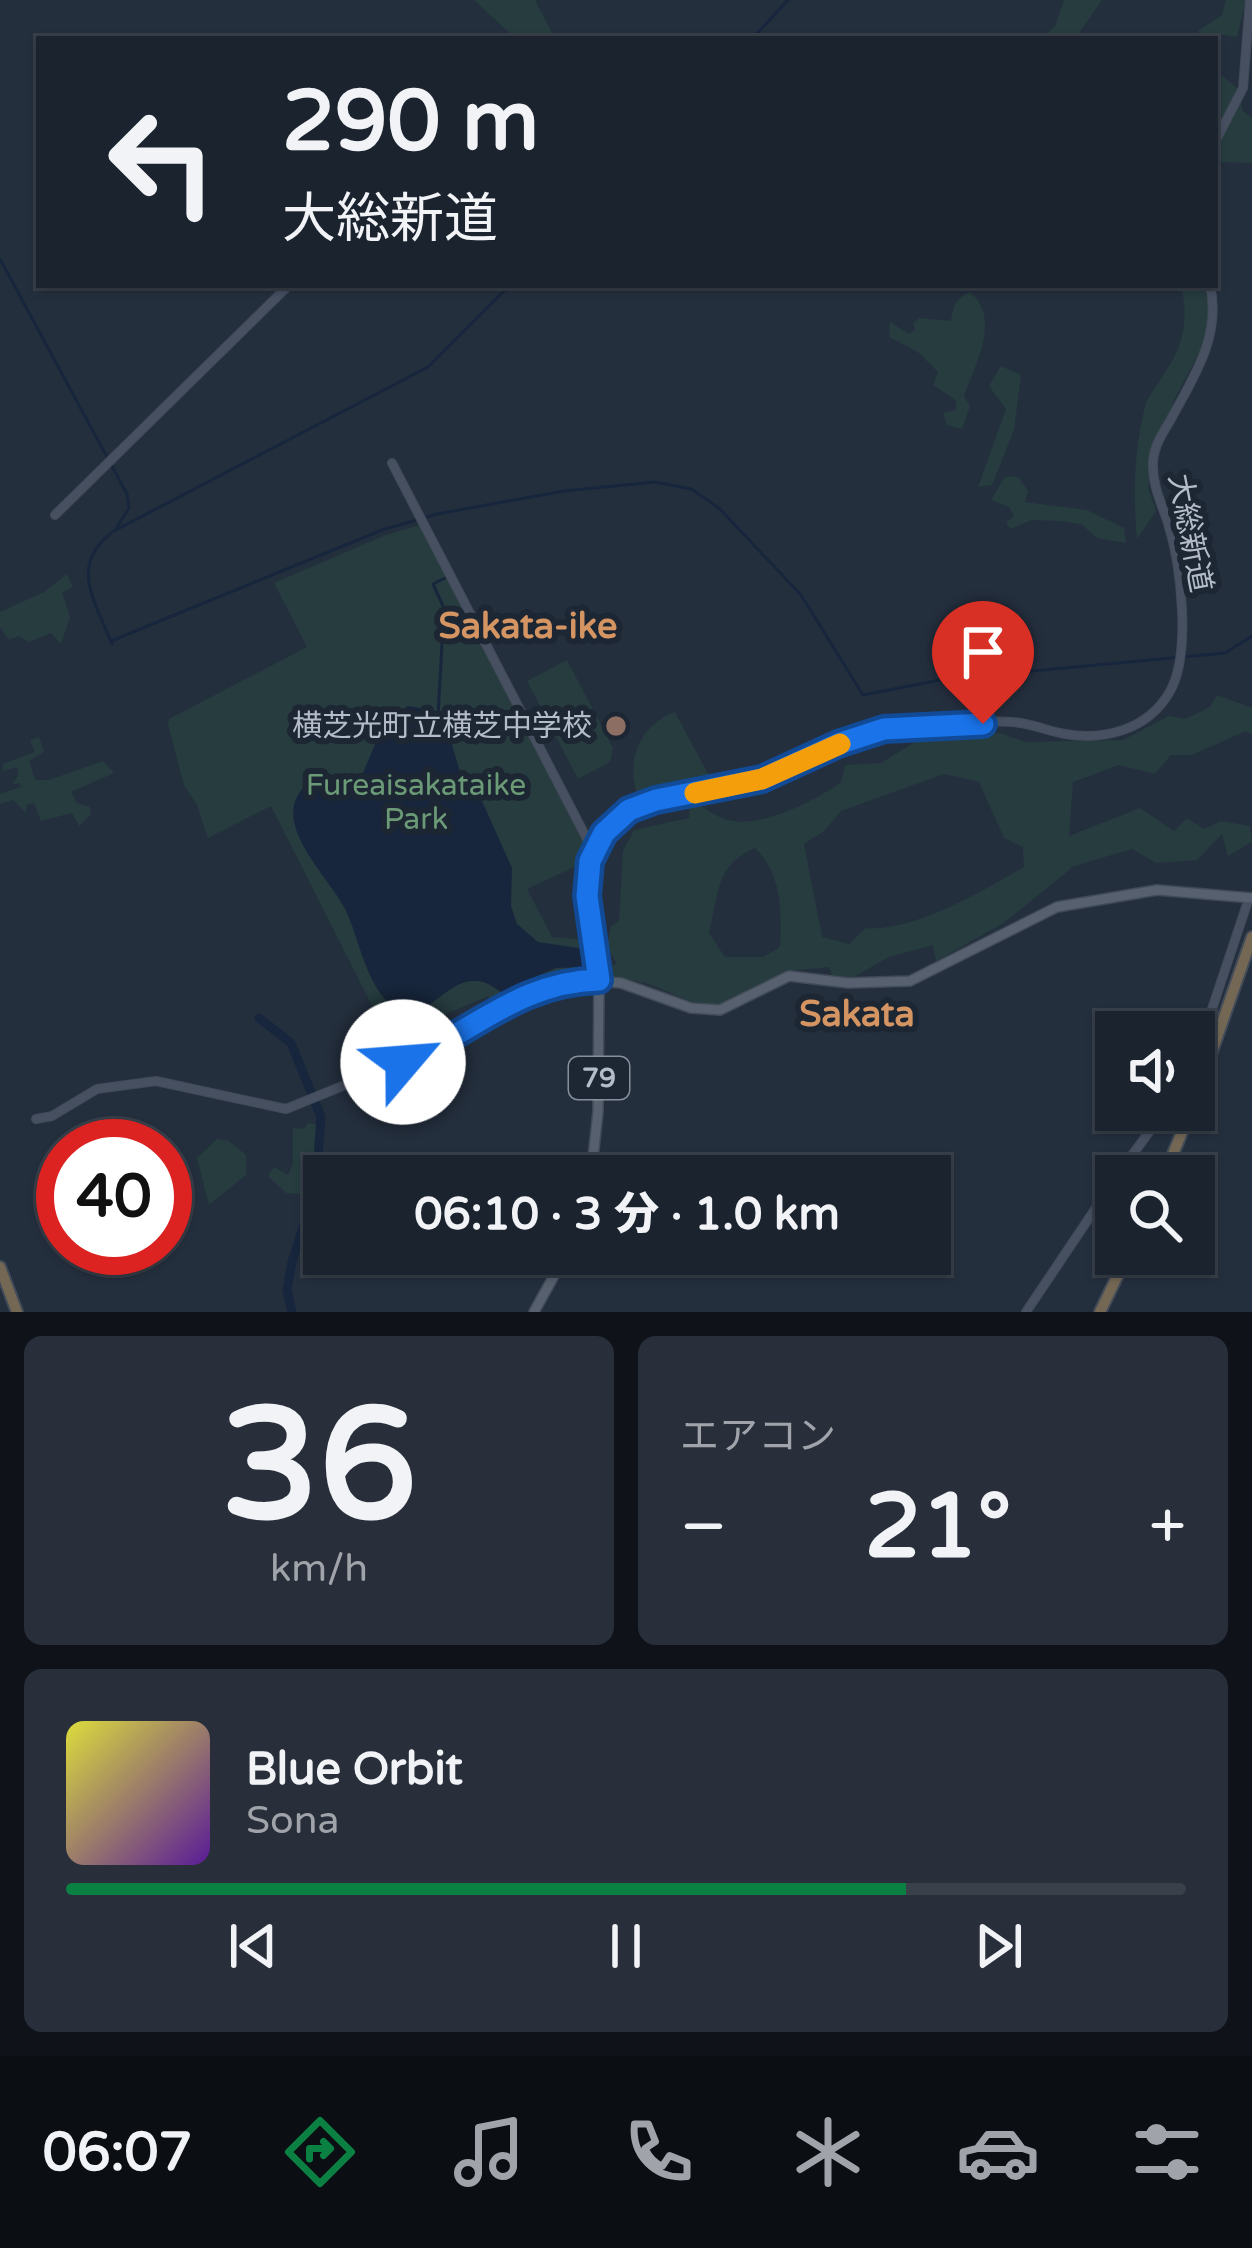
<!DOCTYPE html>
<html lang="ja">
<meta charset="utf-8">
<style>
body{margin:0;font-family:"Varela Round","Noto Sans JP",sans-serif;background:#282f3a;color:#f1f3f6;height:100vh;display:flex;flex-direction:column;font-size:45px;white-space:nowrap}
*{box-sizing:border-box;margin:0}
p{font-size:39px;color:#a0a4aa}
.icon{flex:none;width:66px;height:66px;fill:none;stroke:currentColor;stroke-width:2;stroke-linecap:round;stroke-linejoin:round}
.map{position:relative;height:1312px;overflow:hidden}
.side{display:flex;flex-direction:column;gap:24px;padding:24px;background:#0f1319;flex:1}
.side>*{flex:none}
.hud{position:absolute;left:36px;top:36px;width:1182px;height:252px;border-radius:0px;box-shadow:0 3px 9px #0004,0 0 0 3px #39404a;background:#1b232e;color:#f1f3f6;overflow:hidden}
.buttons{position:absolute;left:1095px;top:1011px;display:grid;gap:24px}
.buttons a{display:grid;place-items:center;width:120px;height:120px;border-radius:0px;background:#1b232e;box-shadow:0 3px 9px #0004,0 0 0 3px #39404a;font-size:60px}
.speed{position:absolute;left:36px;top:1119px;display:flex;gap:24px;font-size:60px;font-weight:700;text-align:center}
.speed>*{display:grid;place-content:center;width:156px;height:156px;border-radius:50%;background:#1b232e;box-shadow:0 3px 9px #0004,0 0 0 3px #39404a;line-height:1}
.speed .limit{border:18px solid #d22;background:#fff;color:#111}
.pin{position:absolute;display:grid;place-items:center;width:102px;height:102px;color:#fff;margin:-123px -51px;border-radius:50% 50% 50% 0;rotate:-45deg;box-shadow:0 0 12px #0007}
.pin .icon{rotate:45deg}
.me{position:absolute;width:132px;margin:-66px;rotate:63deg;stroke-linejoin:round;filter:drop-shadow(0 0 9px #0008)}
.turn{display:flex;align-items:center;gap:42px;height:252px;padding:0 48px;font-size:54px}
.turn .icon{width:156px;height:156px;stroke-width:2.5}
.turn b{display:block;font-size:84px;line-height:102px}
.big{font-size:90px;font-weight:800;line-height:1.1}
.side .card{flex:1;display:flex;flex-direction:column;justify-content:center;gap:18px;min-width:0;padding:0 42px;border-radius:18px;background:#282f3a}
.side .dial{align-items:center;gap:0}
.dial b{font-size:156px;line-height:1}
.song{display:flex;align-items:center;gap:36px}
.cover{width:144px;height:144px;border-radius:18px;background:linear-gradient(135deg,hsl(60 70% 55%),hsl(270 70% 35%))}
.played{height:12px;border-radius:6px;background:linear-gradient(90deg,#0b8043 75%,#39404a 75%)}
.keys{display:flex;justify-content:space-around;direction:ltr}
.heat{display:flex;justify-content:space-between;align-items:center;font-size:66px;direction:ltr}
.side .tiles{flex:1;display:grid;gap:24px;grid-template-columns:1fr 1fr}
.card:last-child{grid-column:span 2}
.trip{position:absolute;left:303px;top:1155px;width:648px;height:120px;border-radius:0px;background:#1b232e;box-shadow:0 3px 9px #0004,0 0 0 3px #39404a;font-weight:800;line-height:120px;text-align:center}
.tabs{display:flex;height:192px;justify-content:space-around;align-items:center;background:#0b0e12;color:#a0a4aa}
.tabs .icon{width:84px;height:84px}
.tabs .current{color:#0b8043}
.tabs b{font-size:54px;color:#f1f3f6}
.map>svg:first-child{display:block}
.green{fill:#263c3f;fill-rule:evenodd}
.water{fill:#17263c}
.lines{fill:none;stroke-linecap:round;stroke-linejoin:round}
.stream{stroke:#17263c;stroke-width:3}
.river{stroke:#17263c;stroke-width:9}
.secondary-casing{stroke:#414a57;stroke-width:10}
.primary-casing{stroke:#414a57;stroke-width:12}
.highway-casing{stroke:#434c59;stroke-width:14}
.secondary{stroke:#465061;stroke-width:8}
.primary{stroke:#56606e;stroke-width:9}
.highway{stroke:#746855;stroke-width:10}
.route-casing{stroke:#114b97;stroke-width:30}
.route{stroke:#1a73e8;stroke-width:21}
.slow{stroke:#f59e0b;stroke-width:21}
.education-dot{fill:#8d6e63;stroke:#1d2633;stroke-width:4.5}
.labels{text-anchor:middle;dominant-baseline:central;stroke-width:12;stroke-linejoin:round;paint-order:stroke}
.shield{fill:#1d2633;stroke:#878f9c;stroke-width:3}
.shield-label{font-size:27px;font-weight:bold;fill:#b4bcc9}
.street-label{font-size:30px;fill:#b4bcc9;stroke:#1d2633}
.poi-label{font-size:30px;fill:#b4bcc9;stroke:#1d2633;text-anchor:end}
.park-label{font-size:30px;fill:#6b9a76;stroke:#1d2633}
.quarter-label{font-size:36px;font-weight:bold;fill:#d59563;stroke:#1d2633}
</style>
<div class="map">
<svg width="1252" height="1312" viewBox="0 0 1252 1312">
<rect width="100%" height="100%" fill="#242f3e"/>
<g class="green">
<path d="M474 0H535L554 37 516 39Z"/>
<path d="M1064 0H1102L1075 39H1041L1055 26Z"/>
<path d="M1226 0H1246L1237 37 1208 33 1201 38 1198 31 1222 15Z"/>
<path d="M1215 70 1237 88 1243 111 1252 118V163L1215 162Z"/>
<path d="M1181 285H1205L1210 311 1204 344 1174 400 1148 487 1156 511 1137 539C1133 496 1134 449 1145 407 1148 395 1158 385 1164 374 1184 346 1189 318 1181 285Z"/>
<path d="M970 292C1002 319 975 365 964 396L970 406 962 429 947 425 943 413 956 410V400L933 385 938 372 918 352 889 337 890 322 909 334 915 330 913 323 919 318 951 321C953 307 956 298 970 292Z"/>
<path d="M1001 366 1021 375 1014 430 992 485 978 487 1006 409 989 386Z"/>
<path d="M1011 476 1019 478 1028 491 1025 502 1087 510 1124 528 1126 543 1097 538 1081 524 1061 521 1032 520 1010 529 1006 522 1014 516 1009 507 991 500 1004 478Z"/>
<path d="M420 525 588 848 583 863 527 889 552 937 587 940 592 967 587 973 530 987 495 1007 488 996 389 1039 271 806 208 838 197 805 184 785 168 724 169 719 307 647 274 583 386 535Z"/>
<path d="M67 574 73 587 62 593 70 617 61 644 51 633 29 642 19 636 9 640 0 627V612L44 592Z"/>
<path d="M567 660 613 748 610 762 578 779 527 681Z"/>
<path d="M1217 695 1252 708V735L1246 731 1192 755H1171L1155 774 1119 765 1073 782 1069 836 1140 808 1174 831 1187 818 1204 829 1221 821 1250 826 1252 842 1228 856 1222 834 1197 860 1156 863 1132 849 1074 866 1004 923 936 961 933 945 889 957 852 978 832 975 829 967 788 971 730 1002 702 1006 649 984 606 974 604 967 617 964 607 946 611 926 619 921 623 851 634 830 689 818 690 801C702 805 712 814 724 819 757 831 815 801 841 782L845 765 881 763 923 737 1000 733 1025 742 1123 740 1169 716 1185 719 1210 707ZM944 774 979 782 1004 838 1023 847 1024 867C982 891 914 932 866 928L849 944 822 937 804 844 824 831 841 811ZM755 848C782 875 782 910 780 947L763 957H725L709 933C719 894 715 865 755 848Z"/>
<path d="M675 712 708 774 705 780 638 796C625 762 639 725 675 712Z"/>
<path d="M39 737 44 752 29 761 35 780H49L103 761 114 773 71 792 77 803 90 807 91 814 79 826 72 813 41 821 34 803 26 805V813L13 800 0 804V794L21 787 20 783 12 784 18 776 17 767 3 771V764L35 752 30 740Z"/>
<path d="M308 1123 319 1125 311 1195 286 1193 268 1176 274 1167 288 1175 293 1164V1128L304 1129Z"/>
<path d="M217 1139 229 1141 246 1155 247 1174 209 1205 197 1158Z"/>
</g>
<path class="water" d="M408 706 431 710 448 731 460 772 482 801 512 868 511 906 517 924 538 942 585 949 586 967 556 968 508 988 506 994C496 991 490 981 475 981 446 980 431 1018 402 1010 368 1000 359 935 345 909 331 880 277 831 298 795 314 767 341 786 363 773L385 721Z"/>
<g class="lines">
<g class="stream">
<path d="M752 39 788 0"/>
<path d="M0 259 127 494 129 508 117 527"/>
<path d="M112 532 428 367 510 285"/>
<path d="M110 534C69 567 96 603 112 644"/>
<path d="M111 641 382 530 437 514 564 491 655 482 691 489 719 508 801 595 863 695 945 679 1225 653 1252 636"/>
<path d="M438 716 444 608 433 584 445 578"/>
</g>
<path class="river" d="M259 1018 291 1043 321 1117 316 1186 292 1262 287 1290 292 1312"/>
<g class="secondary-casing">
<g id="secondary">
<path d="M1215 142 1243 88 1250 0"/>
<path d="M392 463 587 839 596 845"/>
<path d="M55 515 289 285"/>
<path d="M1194 1063 1249 898"/>
<path d="M36 1119 52 1116 97 1089 156 1081 286 1109 426 1052 535 989 561 982 599 981C591 919 566 833 642 804 676 791 715 792 750 783 796 770 836 737 885 729 922 723 975 720 1012 722 1031 723 1047 731 1065 734 1105 741 1148 729 1169 693 1192 655 1181 565 1168 523 1161 502 1152 485 1153 462 1154 446 1162 434 1170 421 1193 378 1222 336 1210 285"/>
<path d="M1117 1176 1165 1110"/>
<path d="M1026 1312 1116 1178"/>
</g>
</g>
<g class="primary-casing">
<g id="primary">
<path d="M591 1176 598 1112 599 981 621 983 691 1008 720 1010 789 976 848 983 910 981 1057 907 1157 890 1252 898"/>
<path d="M534 1312 566 1254"/>
</g>
</g>
<g class="highway-casing">
<g id="highway">
<path d="M1194 1103 1252 937"/>
<path d="M1164 1176 1191 1110"/>
<path d="M0 1267 17 1312"/>
<path d="M1100 1312 1128 1254"/>
</g>
</g>
<use href="#secondary" class="secondary"/>
<use href="#primary" class="primary"/>
<use href="#highway" class="highway"/>
</g>
<g class="lines">
<g class="route-casing">
<path id="route" d="M403 1062C474 1032 518 982 599 980L587 896 590 861 604 833 629 810 656 800 762 779 838 744 884 729 983 724"/>
</g>
<use href="#route" class="route"/>
<path class="slow" d="M695 793 762 779 840 744"/>
</g>
<circle class="education-dot" cx="616" cy="726" r="12"/>
<g class="labels">
<rect class="shield" x="569" y="1057" width="60" height="42" rx="9"/>
<g class="shield-label">
<text x="599" y="1078">79</text>
</g>
<g class="street-label">
<text transform="translate(1190 533) rotate(79)">大総新道</text>
</g>
<g class="poi-label">
<text x="592" y="726">横芝光町立横芝中学校</text>
</g>
<g class="park-label">
<text x="416" y="785">Fureaisakataike<tspan x="416" dy="34">Park</tspan></text>
</g>
<g class="quarter-label">
<text x="528" y="626">Sakata-ike</text>
<text x="857" y="1014">Sakata</text>
</g>
</g>
</svg>
<div class="buttons">
<a><svg class="icon" aria-label="sound" viewBox="0 0 24 24"><path d="M4 9h4l5-4v14l-5-4H4zM17 9q2 3 0 6"/></svg></a>
<a><svg class="icon" aria-label="search" viewBox="0 0 24 24"><circle cx="10" cy="10" r="6"/><path d="M15 15l6 6"/></svg></a>
</div>
<div class="speed"><div class="limit">40</div></div>
<div class="pin" style="left:983px;top:724px;background:#d93025"><svg class="icon" aria-label="arrive" viewBox="0 0 24 24"><path d="M6 21V4h12l-3 4 3 4H6"/></svg></div>
<svg class="me" style="left:403px;top:1062px" viewBox="-20 -20 40 40"><circle r="19" fill="#fff"/><path d="M0-13L10 11 0 6-10 11z" fill="#1a73e8"/></svg>
<div class="trip">06:10 · 3 分 · 1.0 km</div>
<div class="hud">
<div class="turn"><svg class="icon" aria-label="left" viewBox="0 0 24 24"><path d="M17 20v-9H6M10 6l-5 5 5 5"/></svg><div><b>290 m</b>大総新道</div></div>
</div>
</div>
<section class="side">
<div class="tiles">
<div class="card dial"><b>36</b><p>km/h</p></div>
<div class="card"><p>エアコン</p>
<div class="heat"><a>−</a><b class="big">21°</b><a>+</a></div>
</div>
<div class="card">
<div class="song"><i class="cover"></i><div><b>Blue Orbit</b><p>Sona</p></div></div>
<div class="played"></div>
<div class="keys"><svg class="icon" aria-label="previous" viewBox="0 0 24 24"><path d="M18 5L8 12l10 7zM5 5v14"/></svg><svg class="icon" aria-label="pause" viewBox="0 0 24 24"><path d="M8 5v14M16 5v14"/></svg><svg class="icon" aria-label="next" viewBox="0 0 24 24"><path d="M6 5l10 7-10 7zM19 5v14"/></svg></div>
</div>
</div>
</section>
<nav class="tabs">
<b>06:07</b>
<svg class="icon current" aria-label="directions" viewBox="0 0 24 24"><path d="M12 3l9 9-9 9-9-9zM9 14v-3h6M13 9l2 2-2 2"/></svg>
<svg class="icon" aria-label="music" viewBox="0 0 24 24"><path d="M9 18V5l10-2v13"/><circle cx="6" cy="18" r="3"/><circle cx="16" cy="16" r="3"/></svg>
<svg class="icon" aria-label="phone" viewBox="0 0 24 24"><path d="M5 4h4l2 5-3 2q2 4 5 5l2-3 5 2v4C11 20 4 13 5 4z"/></svg>
<svg class="icon" aria-label="climate" viewBox="0 0 24 24"><path d="M12 3v18M4 7l16 10M4 17L20 7"/></svg>
<svg class="icon" aria-label="car" viewBox="0 0 24 24"><path d="M5 17H2v-5l4-1 3-4h7l3 4 3 1v5h-3M9 17h6M6 11h13"/><circle cx="7" cy="17" r="2"/><circle cx="17" cy="17" r="2"/></svg>
<svg class="icon" aria-label="filters" viewBox="0 0 24 24"><path d="M4 7h16M4 17h16"/><circle cx="9" cy="7" r="2"/><circle cx="15" cy="17" r="2"/></svg>
</nav>
